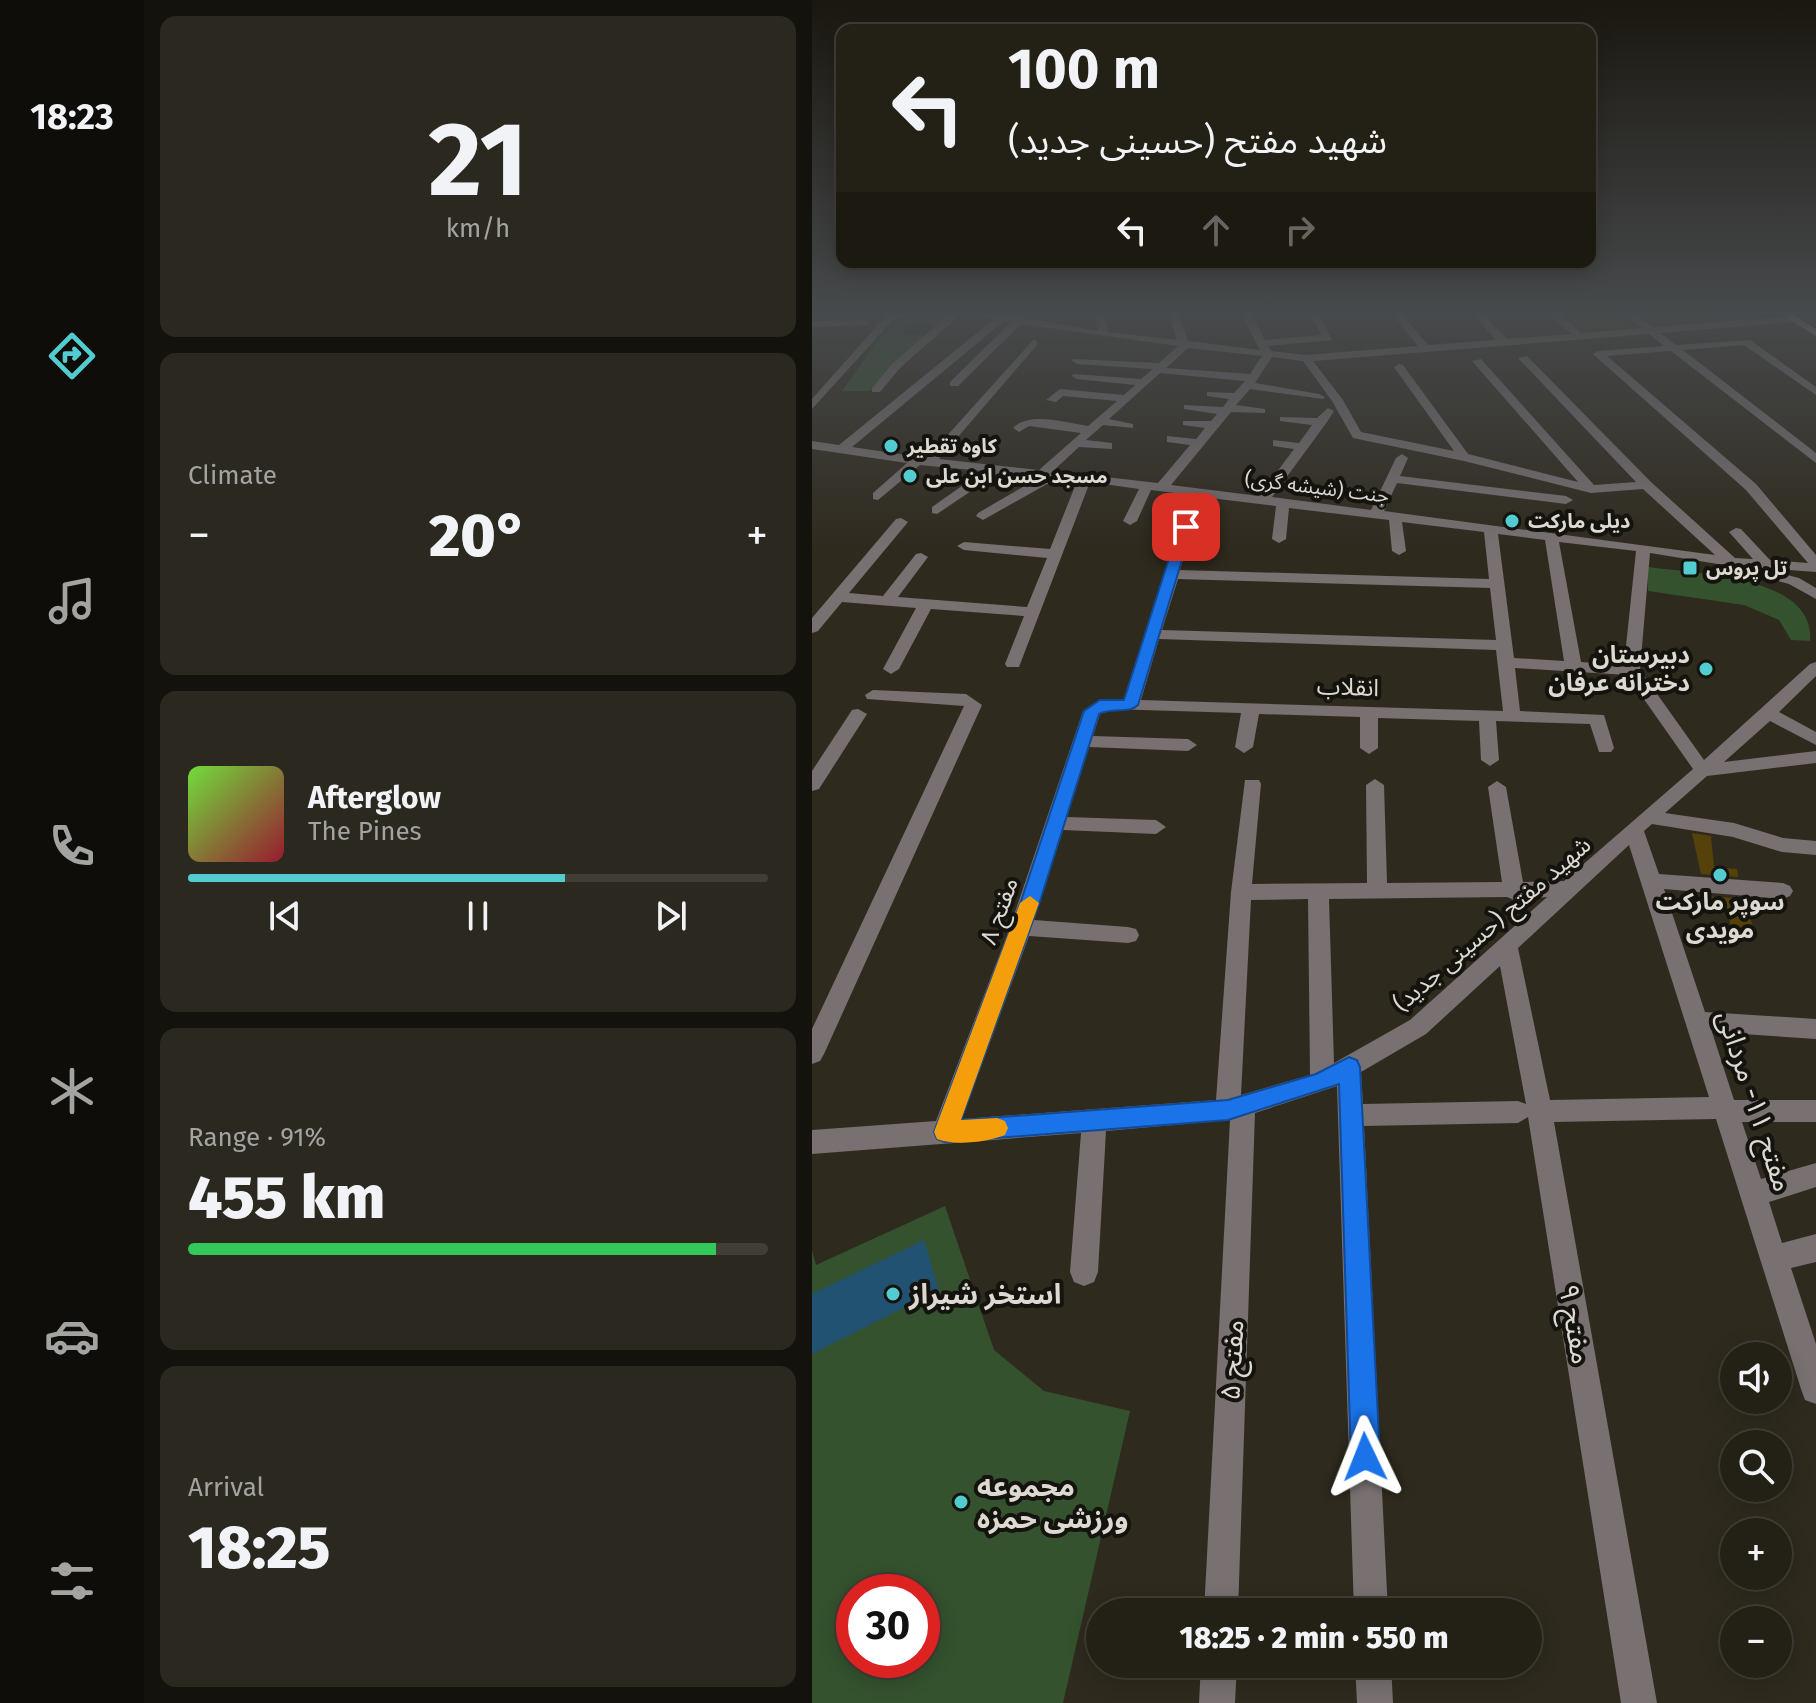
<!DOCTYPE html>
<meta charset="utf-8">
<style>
body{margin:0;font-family:"Fira Sans","Noto Sans Arabic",sans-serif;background:#2b281f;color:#f1f3f6;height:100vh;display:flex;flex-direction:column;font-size:30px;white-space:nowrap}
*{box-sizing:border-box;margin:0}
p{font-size:26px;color:#a3a3a1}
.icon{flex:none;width:44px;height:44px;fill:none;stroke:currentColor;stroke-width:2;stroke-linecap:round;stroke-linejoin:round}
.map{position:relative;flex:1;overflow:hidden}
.drawer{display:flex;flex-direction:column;gap:16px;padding:16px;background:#13120c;width:668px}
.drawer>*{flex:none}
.hud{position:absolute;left:24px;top:24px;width:760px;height:244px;border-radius:16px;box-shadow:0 4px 20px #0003,0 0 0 2px #403e35;background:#232016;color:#f1f3f6;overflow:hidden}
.tools{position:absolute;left:908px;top:1342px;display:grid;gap:16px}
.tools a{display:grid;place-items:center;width:72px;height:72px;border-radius:50%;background:#232016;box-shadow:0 4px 20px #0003,0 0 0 2px #403e35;font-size:40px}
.speed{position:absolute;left:24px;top:1574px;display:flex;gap:16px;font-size:40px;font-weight:700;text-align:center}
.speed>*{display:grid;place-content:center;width:104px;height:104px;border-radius:50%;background:#232016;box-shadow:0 4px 20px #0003,0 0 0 2px #403e35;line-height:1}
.speed .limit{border:12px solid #d22;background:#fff;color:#111}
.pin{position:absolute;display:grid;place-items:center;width:68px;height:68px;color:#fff;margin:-34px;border-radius:16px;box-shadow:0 4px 12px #0006}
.me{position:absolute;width:88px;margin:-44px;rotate:358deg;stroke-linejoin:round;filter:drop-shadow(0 0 6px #0008)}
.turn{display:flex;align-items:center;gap:28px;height:168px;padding:0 40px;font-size:36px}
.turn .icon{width:104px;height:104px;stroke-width:2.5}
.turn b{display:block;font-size:56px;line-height:68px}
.lanes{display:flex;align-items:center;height:76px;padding:0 40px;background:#0003;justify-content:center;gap:40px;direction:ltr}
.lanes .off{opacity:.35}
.big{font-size:60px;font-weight:800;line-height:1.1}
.drawer .card{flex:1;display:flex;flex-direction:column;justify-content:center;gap:12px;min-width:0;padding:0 28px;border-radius:16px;background:#2b281f}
.drawer .dial{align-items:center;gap:0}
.dial b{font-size:104px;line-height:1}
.song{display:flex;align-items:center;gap:24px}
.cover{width:96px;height:96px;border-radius:12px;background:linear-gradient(135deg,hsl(100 70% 55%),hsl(350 70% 35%))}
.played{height:8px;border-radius:4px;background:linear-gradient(90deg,#52ccd0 65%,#403e35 65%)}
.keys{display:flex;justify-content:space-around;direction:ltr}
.heat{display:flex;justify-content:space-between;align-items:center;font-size:44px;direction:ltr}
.charge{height:12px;border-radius:6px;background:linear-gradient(90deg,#34c759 91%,#403e35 0)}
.trip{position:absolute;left:274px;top:1598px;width:456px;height:80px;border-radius:40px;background:#232016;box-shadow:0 4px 20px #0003,0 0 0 2px #403e35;font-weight:800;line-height:80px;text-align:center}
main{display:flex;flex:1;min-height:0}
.menu{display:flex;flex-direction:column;width:144px;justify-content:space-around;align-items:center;background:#0e0d09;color:#a3a3a1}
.menu .icon{width:56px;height:56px}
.menu .current{color:#52ccd0}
.menu b{font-size:36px;color:#f1f3f6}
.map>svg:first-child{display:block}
.green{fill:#34522e;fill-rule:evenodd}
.water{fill:#215272}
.building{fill:#55420a}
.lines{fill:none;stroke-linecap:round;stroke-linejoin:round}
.minor{fill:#787071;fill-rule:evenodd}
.major{fill:#c6b6b7;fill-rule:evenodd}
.route{fill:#1a73e8;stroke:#114b97;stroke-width:2}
.slow{fill:#f59e0b}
.poi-dot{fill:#52ccd0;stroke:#15130d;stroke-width:3}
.labels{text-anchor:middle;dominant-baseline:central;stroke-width:8;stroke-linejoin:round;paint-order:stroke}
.far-poi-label{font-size:20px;font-weight:bold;fill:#dcd9d2;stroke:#15130d;text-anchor:start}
.far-street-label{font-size:20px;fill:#dcd9d2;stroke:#15130d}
.poi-label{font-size:24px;font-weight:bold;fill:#dcd9d2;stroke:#15130d;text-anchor:end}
.street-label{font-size:24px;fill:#dcd9d2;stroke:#15130d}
.near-street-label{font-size:28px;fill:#dcd9d2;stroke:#15130d}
.near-poi-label{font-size:28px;font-weight:bold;fill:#dcd9d2;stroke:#15130d;text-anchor:start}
</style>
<main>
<nav class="menu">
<b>18:23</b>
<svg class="icon current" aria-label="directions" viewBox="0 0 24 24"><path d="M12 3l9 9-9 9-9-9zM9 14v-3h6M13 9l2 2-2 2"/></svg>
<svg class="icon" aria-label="music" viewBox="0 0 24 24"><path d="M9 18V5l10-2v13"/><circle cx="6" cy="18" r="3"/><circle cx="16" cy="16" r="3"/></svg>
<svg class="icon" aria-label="phone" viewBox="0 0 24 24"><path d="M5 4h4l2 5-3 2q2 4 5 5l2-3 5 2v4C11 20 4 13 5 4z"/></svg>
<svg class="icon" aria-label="climate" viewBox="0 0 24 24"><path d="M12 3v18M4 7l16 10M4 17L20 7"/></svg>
<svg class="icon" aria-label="car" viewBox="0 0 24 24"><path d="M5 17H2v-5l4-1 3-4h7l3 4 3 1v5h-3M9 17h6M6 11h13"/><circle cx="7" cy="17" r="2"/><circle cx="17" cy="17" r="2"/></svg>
<svg class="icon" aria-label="filters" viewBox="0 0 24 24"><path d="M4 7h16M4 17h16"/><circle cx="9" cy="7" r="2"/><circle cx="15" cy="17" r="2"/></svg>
</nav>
<section class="drawer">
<div class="card dial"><b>21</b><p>km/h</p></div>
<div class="card"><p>Climate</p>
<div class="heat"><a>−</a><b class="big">20°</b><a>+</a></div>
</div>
<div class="card">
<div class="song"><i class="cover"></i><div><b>Afterglow</b><p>The Pines</p></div></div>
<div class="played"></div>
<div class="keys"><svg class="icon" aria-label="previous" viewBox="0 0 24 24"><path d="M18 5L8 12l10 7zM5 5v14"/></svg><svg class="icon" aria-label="pause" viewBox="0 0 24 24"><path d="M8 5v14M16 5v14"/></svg><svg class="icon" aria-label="next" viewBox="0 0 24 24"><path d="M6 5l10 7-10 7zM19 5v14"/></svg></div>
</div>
<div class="card"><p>Range · 91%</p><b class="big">455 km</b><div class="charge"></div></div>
<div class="card"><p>Arrival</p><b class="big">18:25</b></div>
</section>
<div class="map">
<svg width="1004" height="1703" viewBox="0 0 1004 1703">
<rect width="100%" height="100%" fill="#2f2a1e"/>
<g class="green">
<path d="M137 314 130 324H95L90 335 120 334 90 357 58 391H30L67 339 92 318Z"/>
<path d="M836 567C876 573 1004 574 998 641L979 640 967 620 932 605 836 591Z"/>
<path d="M133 1206 182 1350 232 1391 318 1411 251 1703H0V1250L4 1265ZM42 1592H110V1660H42Z"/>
</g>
<path class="water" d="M112 1240 127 1290 0 1354V1294Z"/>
<g class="building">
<path d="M748 310H805L822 326 771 330Z"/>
<path d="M824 310H899L900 319 842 324Z"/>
<path d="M880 833 899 836 902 867 925 869 926 877 889 874Z"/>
<path d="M895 896 933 899 944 939 921 937 914 903H908L906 897 907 904 898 906Z"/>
</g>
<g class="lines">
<g class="minor">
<path d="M79 310H108L80 321 0 409V399Z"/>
<path d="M142 310 201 316 200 310H210L211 318 286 331 281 310H291L296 332 365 340 355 310H365L376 341 448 350 427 310H437L453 340 510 335 495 310H505L520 340 456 346 459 351 494 355 606 346 577 310H587L616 345 684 340 657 310H667L695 339 759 334 733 310H744L769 333 830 328 808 310H819L841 327 983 316 988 319 983 322 848 333 864 345 938 340 1004 387V395L932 345 871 350 1004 453V463L859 351 795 356 944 484 1004 555V572L918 566 838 553 828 670 892 760 998 664 1004 662V676L967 712 1004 732V745L958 721 912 762 1004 751V763L895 776 853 813 922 823 971 838 1004 841V855L970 852 921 837 840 824 832 831 847 874 971 883 978 886 981 891 978 896 971 899 852 889 893 1012 1004 1019V1039L900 1032 922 1100H1004V1122H930L949 1179 1004 1163V1187L957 1202 970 1243 1004 1234V1262L979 1268 1004 1344V1404L993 1400 989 1389 904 1119 742 1122 845 1703H809L716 1117 706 1123 552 1126 576 1612H542L525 1086 443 1113 426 1612H392L418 1120 294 1131 286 1272 282 1282 272 1286 262 1282 258 1272 269 1133 0 1154V1130L124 1121 198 927 271 711 288 700 312 699 378 495 339 490 325 521 318 525 311 521 327 489 278 482 207 667H195L193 664 212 616 119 609 87 669 79 674 71 669 104 608 30 602 6 631 0 633V618L84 519 89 518 96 522 37 593 71 596 104 554 109 553 116 557 86 597 215 607 235 558 152 550 145 546 152 542 238 549 265 481 244 479 171 520 164 516 166 513 228 477 186 473 125 514 120 513V507L171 471 108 465 66 500 61 499V493L95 463 0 449V441L27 445 182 319 150 313 88 368 68 392H60V388L80 364ZM192 321 199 322 138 382V386H146L209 324 366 346 347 363 261 359 260 361 265 364 341 369 329 379 261 374 260 376 265 379 323 385 312 395 248 389 234 400 244 402 251 396 305 401 276 426C254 423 218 411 201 428L207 432 217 426 269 433 227 470 127 459 225 345V341L221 340 115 458 40 447ZM837 334 852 346 786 351 781 354 934 490 996 563 958 560 929 529 924 528 917 532 941 559 923 558 839 482 715 356 706 358 824 482 782 485 669 359 660 361 766 482 656 454 591 365 587 364 582 367 642 451 549 432 531 400 501 361ZM376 348 450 356 438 374 354 368ZM460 357 491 361 520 401 541 438 652 461 779 493 831 489 903 555 572 511 585 483 754 504 761 500 754 496 588 476 596 458 590 454 584 458 559 510 460 497 515 422 522 411 516 408 505 418 468 417V421L500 425 487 443 461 440V446L482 449 447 496 359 485 419 412 453 413V409L424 405 438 389 511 399 513 397 507 394 443 383ZM348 373 433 381 422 393 395 392V396L417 399 411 407 372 405V409L405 414 399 421H371V425L393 428 384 439 355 436V442L378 445 346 483 241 471 267 447 300 449V443L274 440 291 425 321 428V424L297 419ZM390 497 464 506 460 539 467 543 474 539 477 508 577 520 580 551 587 555 594 551 590 522 672 532 677 579 368 570ZM686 534 733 540 752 661 702 658ZM747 542 824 551 812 665 769 662ZM366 579 678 588 684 640 350 630ZM347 639 684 650 691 711 329 700ZM703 668 815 675 881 769 752 881 711 882 694 787 685 781 676 787 690 882 575 883 572 785 563 779 554 785 555 883 440 884 449 784 447 780H433L419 892 404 1100 150 1119 217 936 316 943 324 941 327 935 324 929 316 927 222 920 251 830 344 834 354 827 344 820 255 817 277 747 376 751 385 745 376 739 281 736 288 714 297 709 429 713 423 747 432 753 441 747 447 714 548 717V748L557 754 566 748V718L667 721 669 760 678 766 687 760 684 721 778 724 787 752H799L802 748 792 715 708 711ZM817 845 897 1097 738 1100 706 948ZM695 897 702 900 735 897 598 1020 522 1063 517 899ZM496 899 498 1075 429 1095 439 900ZM688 966 714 1104 706 1101 551 1104 549 1072 614 1034Z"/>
<path d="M54 320 57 325 0 327V321Z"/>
<path d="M957 570 987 578 1004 588V599L977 584 952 577 950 574Z"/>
<path d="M61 690 154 694 170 705 12 1054 8 1061 0 1064V1029L152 706 55 699 53 695Z"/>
<path d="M46 709 55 714 7 789 0 791V771L40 710Z"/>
<path d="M389 1664H425L423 1703H387Z"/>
<path d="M543 1664H579L581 1703H545Z"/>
</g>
<path class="major" d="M963 310H974L1004 329V336Z"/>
</g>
<linearGradient id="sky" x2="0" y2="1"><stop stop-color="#1a1710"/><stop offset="0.57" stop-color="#474a4c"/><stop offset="1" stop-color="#474a4c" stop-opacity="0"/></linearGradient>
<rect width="1004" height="548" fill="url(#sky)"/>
<path class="route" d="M374 523 380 527 326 705C317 714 300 707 287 714L228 901 149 1120 416 1100 504 1074 537 1057 545 1060 548 1067 568 1457 563 1467 553 1471 543 1467 539 1457 527 1084 416 1120 133 1142 125 1139 122 1132 209 901 272 711 288 700H312L367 527Z"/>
<path class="slow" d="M218 896 227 903 149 1120 185 1118 193 1121 196 1128 193 1135C176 1142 143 1146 125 1139L122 1132 208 903Z"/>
<g class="poi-dot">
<circle cx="79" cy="446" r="8"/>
<circle cx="98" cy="476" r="8"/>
<circle cx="700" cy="521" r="8"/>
<rect x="870" y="560" width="16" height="16" rx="4"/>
<circle cx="894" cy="669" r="8"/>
<circle cx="908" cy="875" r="8"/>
<circle cx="81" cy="1294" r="8"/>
<circle cx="149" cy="1502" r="8"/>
</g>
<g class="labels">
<g class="far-poi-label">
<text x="95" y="446">کاوه تقطیر</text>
<text x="114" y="476">مسجد حسن ابن علی</text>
<text x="716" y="521">دیلی مارکت</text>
<text x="894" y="568">تل پروس</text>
</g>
<g class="far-street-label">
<text transform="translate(505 487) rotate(7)">جنت (شیشه گری)</text>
</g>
<g class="poi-label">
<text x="878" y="655">دبیرستان<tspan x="878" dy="28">دخترانه عرفان</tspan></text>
<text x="908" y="902" text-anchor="middle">سوپر مارکت<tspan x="908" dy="28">مویدی</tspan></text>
</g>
<g class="street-label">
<text transform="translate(536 687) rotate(2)">انقلاب</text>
<text transform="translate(187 911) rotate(-70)">مفتح ۸</text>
<text transform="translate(680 924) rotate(-41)">شهید مفتح (حسینی جدید)</text>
</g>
<g class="near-street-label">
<text transform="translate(943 1101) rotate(72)">مفتح ۱۱- مردانی</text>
<text transform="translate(763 1324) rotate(80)">مفتح ۹</text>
<text transform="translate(420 1360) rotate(-87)">مفتح ۵</text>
</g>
<g class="near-poi-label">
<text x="97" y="1294">استخر شیراز</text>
<text x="165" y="1486">مجموعه<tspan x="165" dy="32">ورزشی حمزه</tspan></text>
</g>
</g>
</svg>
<div class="tools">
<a><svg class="icon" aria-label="sound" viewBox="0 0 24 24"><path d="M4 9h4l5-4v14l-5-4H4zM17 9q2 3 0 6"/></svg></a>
<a><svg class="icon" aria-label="search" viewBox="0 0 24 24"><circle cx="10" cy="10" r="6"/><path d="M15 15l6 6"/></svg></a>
<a>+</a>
<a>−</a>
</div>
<div class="speed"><div class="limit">30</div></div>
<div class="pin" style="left:374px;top:527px;background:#d93025"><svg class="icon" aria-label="arrive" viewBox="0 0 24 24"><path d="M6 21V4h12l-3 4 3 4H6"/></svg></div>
<svg class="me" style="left:553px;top:1457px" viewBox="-20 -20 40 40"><path d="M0-17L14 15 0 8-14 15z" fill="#1a73e8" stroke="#fff" stroke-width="4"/></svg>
<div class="trip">18:25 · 2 min · 550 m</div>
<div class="hud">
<div class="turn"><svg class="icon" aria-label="left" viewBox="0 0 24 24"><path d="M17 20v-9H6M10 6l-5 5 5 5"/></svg><div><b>100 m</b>شهید مفتح (حسینی جدید)</div></div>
<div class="lanes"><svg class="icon" aria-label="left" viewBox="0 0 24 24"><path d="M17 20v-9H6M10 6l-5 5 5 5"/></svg><svg class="icon off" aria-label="ahead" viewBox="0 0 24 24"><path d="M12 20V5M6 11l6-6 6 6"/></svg><svg class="icon off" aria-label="right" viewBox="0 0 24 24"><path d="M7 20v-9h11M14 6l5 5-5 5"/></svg></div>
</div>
</div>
</main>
